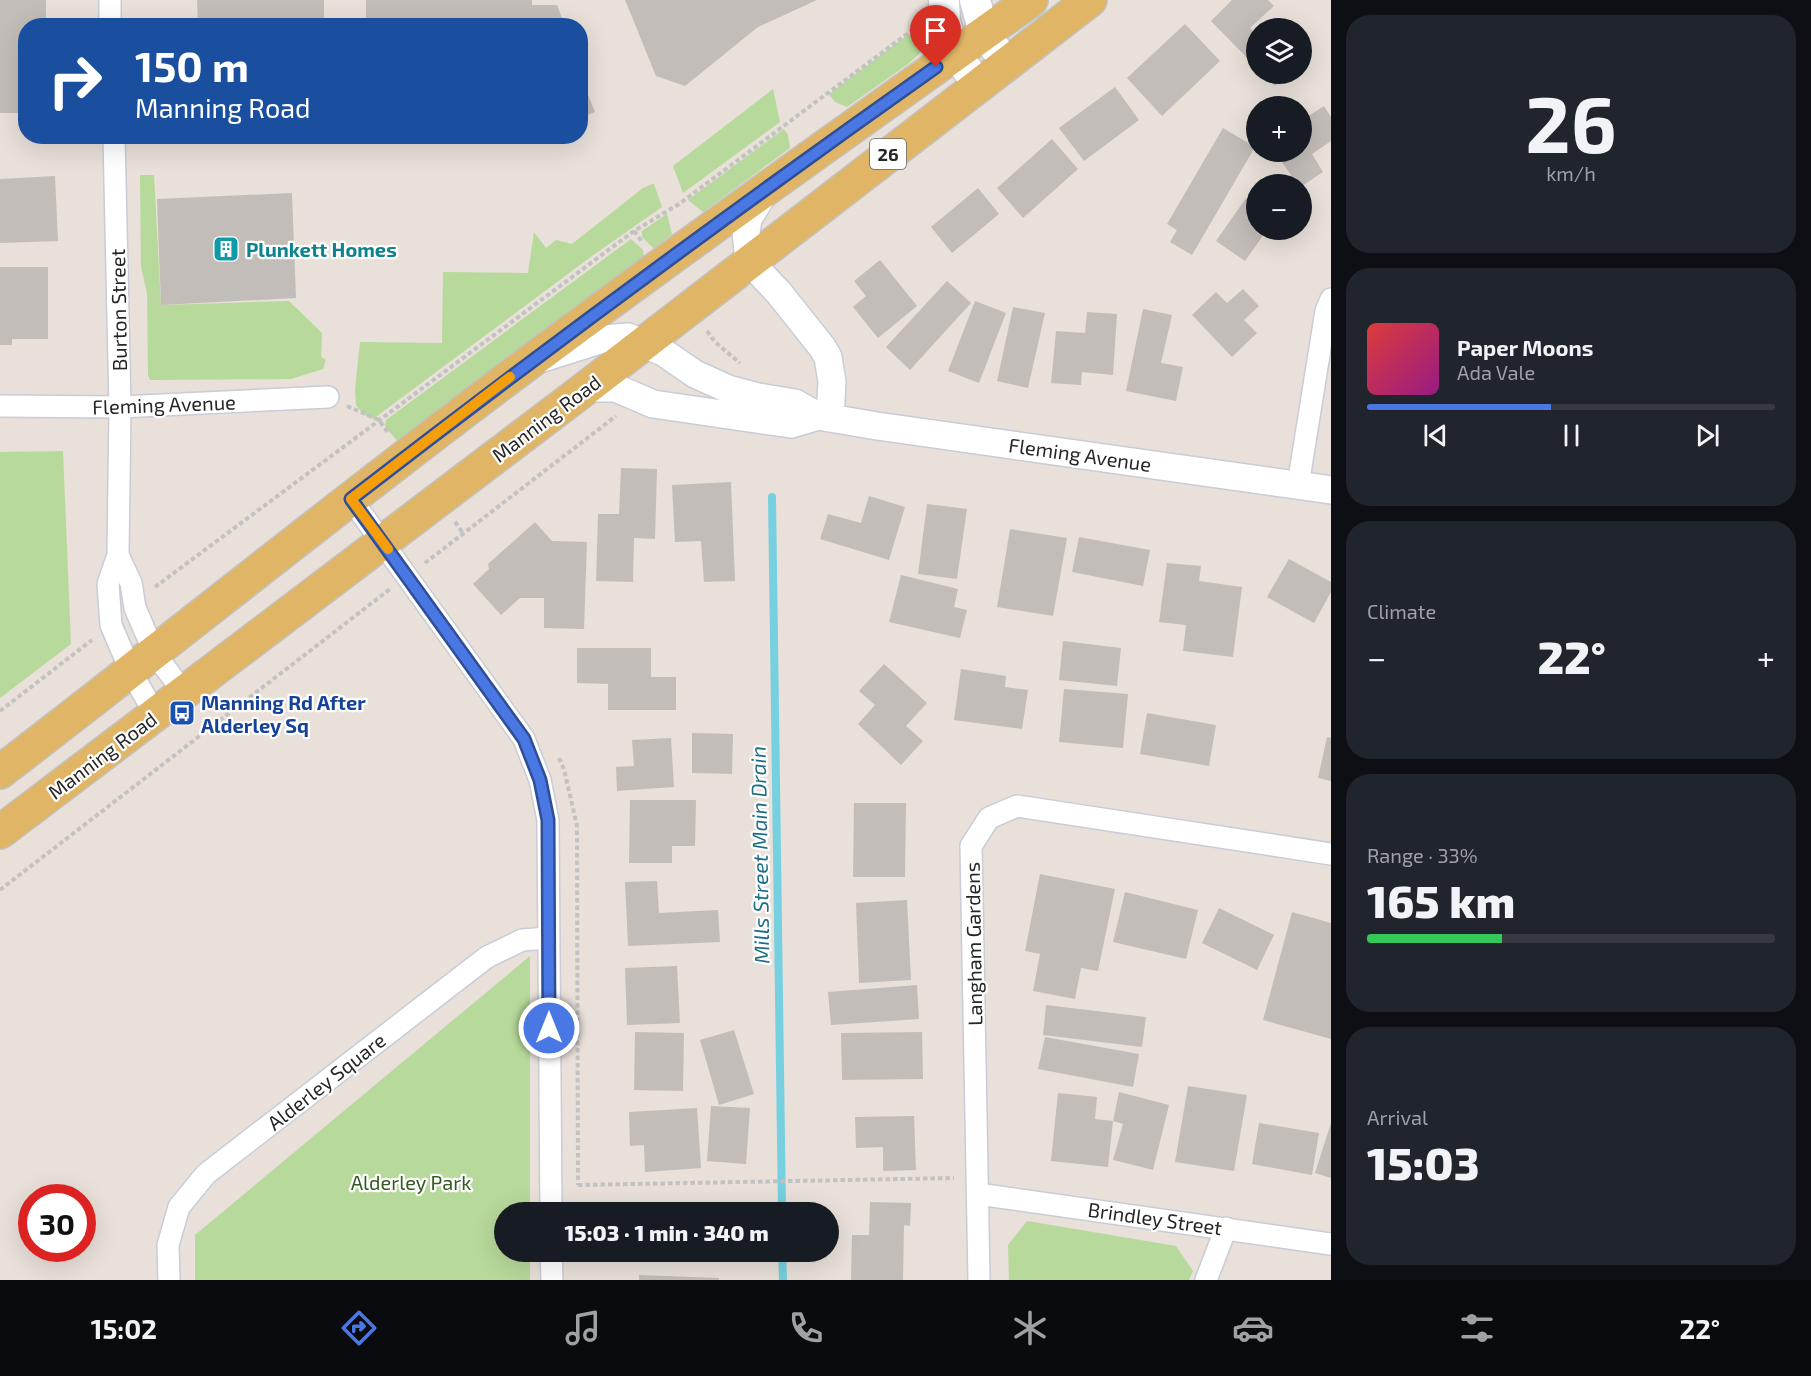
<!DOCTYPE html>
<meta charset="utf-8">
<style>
body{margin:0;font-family:"Exo 2",sans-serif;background:#20242c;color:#f1f3f6;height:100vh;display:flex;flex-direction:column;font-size:22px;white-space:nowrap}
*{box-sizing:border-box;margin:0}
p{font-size:20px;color:#9ea1a6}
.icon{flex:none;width:33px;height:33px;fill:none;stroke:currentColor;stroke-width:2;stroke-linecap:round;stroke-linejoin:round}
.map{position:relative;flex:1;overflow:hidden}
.sheet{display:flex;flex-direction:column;gap:15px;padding:15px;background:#0d0f14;width:480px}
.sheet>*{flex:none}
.banner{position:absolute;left:18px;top:18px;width:570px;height:126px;border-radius:24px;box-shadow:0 6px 24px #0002;background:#1a4fa0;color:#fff;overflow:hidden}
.controls{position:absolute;left:1246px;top:18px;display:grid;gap:12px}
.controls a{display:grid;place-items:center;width:66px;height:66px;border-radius:50%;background:#171b24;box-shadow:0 6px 24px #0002;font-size:30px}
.speed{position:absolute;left:18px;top:1184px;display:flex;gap:12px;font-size:30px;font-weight:700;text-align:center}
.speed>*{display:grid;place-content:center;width:78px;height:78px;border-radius:50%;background:#171b24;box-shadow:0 6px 24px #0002;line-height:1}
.speed .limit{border:9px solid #d22;background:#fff;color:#111}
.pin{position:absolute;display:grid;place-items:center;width:51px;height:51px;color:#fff;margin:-62px -26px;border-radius:50% 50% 50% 0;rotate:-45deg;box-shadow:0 0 6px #0007}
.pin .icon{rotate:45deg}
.me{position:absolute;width:66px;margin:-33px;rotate:0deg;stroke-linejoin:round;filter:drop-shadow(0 0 4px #0008)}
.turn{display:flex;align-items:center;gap:21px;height:126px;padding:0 18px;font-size:27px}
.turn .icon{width:78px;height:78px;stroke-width:2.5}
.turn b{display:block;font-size:42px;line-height:51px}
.big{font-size:45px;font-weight:800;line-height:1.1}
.sheet .card{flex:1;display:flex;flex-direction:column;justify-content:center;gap:9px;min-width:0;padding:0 21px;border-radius:24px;background:#20242c}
.sheet .dial{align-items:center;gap:0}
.dial b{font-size:78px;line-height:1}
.song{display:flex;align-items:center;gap:18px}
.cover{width:72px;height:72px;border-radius:9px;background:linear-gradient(135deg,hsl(0 70% 55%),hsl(310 70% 35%))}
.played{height:6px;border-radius:3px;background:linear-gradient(90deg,#4978e5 45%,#363941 45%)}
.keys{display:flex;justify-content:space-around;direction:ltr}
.heat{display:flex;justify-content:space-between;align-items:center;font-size:33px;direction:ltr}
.charge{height:9px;border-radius:4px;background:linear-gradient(90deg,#34c759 33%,#363941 0)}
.trip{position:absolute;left:494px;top:1202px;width:345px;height:60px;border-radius:30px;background:#171b24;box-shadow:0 6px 24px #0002;font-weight:800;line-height:60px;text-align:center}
.tabs{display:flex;height:96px;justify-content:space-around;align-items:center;background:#090b0e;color:#9ea1a6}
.tabs .icon{width:42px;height:42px}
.tabs .active{color:#4978e5}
.tabs b{font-size:27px;color:#f1f3f6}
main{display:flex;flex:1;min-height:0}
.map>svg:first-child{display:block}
.green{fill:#b7d99b}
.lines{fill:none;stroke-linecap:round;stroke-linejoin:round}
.stream{stroke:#76d0df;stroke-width:8}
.building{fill:#c3bdb9}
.minor-casing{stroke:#c8ccd7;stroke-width:24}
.tertiary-casing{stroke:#c8ccd7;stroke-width:30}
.secondary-casing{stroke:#c8ccd7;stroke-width:33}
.primary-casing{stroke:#c2c2c2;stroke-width:36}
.path{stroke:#c2c2c2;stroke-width:4;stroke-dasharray:4.5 3;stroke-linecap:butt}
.minor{stroke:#fff;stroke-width:21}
.tertiary{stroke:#fff;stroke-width:27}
.secondary{stroke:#fff;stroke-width:30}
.primary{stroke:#e0b566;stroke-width:33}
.route-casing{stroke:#2f4e95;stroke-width:15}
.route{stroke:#4978e5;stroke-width:10}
.slow{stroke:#f59e0b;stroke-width:10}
.labels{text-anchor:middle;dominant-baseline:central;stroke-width:4.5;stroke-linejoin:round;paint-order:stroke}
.shield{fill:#fff;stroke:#676767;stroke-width:1.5}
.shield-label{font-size:18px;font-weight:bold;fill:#262626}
.culture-label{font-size:20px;font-weight:bold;fill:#0d838f;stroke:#fff;text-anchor:start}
.street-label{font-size:20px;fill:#262626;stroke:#fff}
.transit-label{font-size:20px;font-weight:bold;fill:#164399;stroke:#fff;text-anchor:start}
.park-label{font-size:20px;fill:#335a20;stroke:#fff}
.water-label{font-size:21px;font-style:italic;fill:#1b6d86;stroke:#fff}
</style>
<main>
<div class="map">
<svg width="1331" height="1280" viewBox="0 0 1331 1280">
<rect width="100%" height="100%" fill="#e8e0d9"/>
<g class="green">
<path d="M919 33 929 37 919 54 908 64 847 107 835 102 829 94 906 36Z"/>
<path d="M773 89 780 122 683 193 673 166Z"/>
<path d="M784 129 788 135 790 148 703 212 688 200Z"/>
<path d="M140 175H154L161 305 289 301 322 333 321 357 326 360 323 369 291 379 150 380 148 375 147 293 141 267Z"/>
<path d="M652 184H654L662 207 592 256 373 419 363 414 356 405 355 389 360 342 442 343 443 272 528 273 534 232 546 248 556 240 572 244 643 188Z"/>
<path d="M667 214 672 234 654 249 642 237V231Z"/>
<path d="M631 239 643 250 644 257 400 444 385 427 386 420Z"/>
<path d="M63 451 71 644 0 698V452Z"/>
<path d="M530 956V1212H504V1251H530V1280H195V1235Z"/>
<path d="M1027 1221 1176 1246 1193 1271 1189 1280H1009L1008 1245Z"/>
</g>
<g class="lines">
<g class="stream">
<path d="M772 497 782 1212"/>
<path d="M782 1251 783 1280"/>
</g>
</g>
<g class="building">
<path d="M0 0H46V26H26V113H0Z"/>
<path d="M197 0H324V26H198Z"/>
<path d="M366 0H532V5H557L565 26H366Z"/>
<path d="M625 0H817L758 27 685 86 656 76Z"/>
<path d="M1232 0H1268L1274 6 1250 28 1257 35V68L1211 21Z"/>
<path d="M1185 24 1220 61 1162 116 1127 78Z"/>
<path d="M1302 44 1310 52 1302 60Z"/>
<path d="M1262 74H1288L1275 86Z"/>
<path d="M580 75 595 112 580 118Z"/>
<path d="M1115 87 1139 120 1084 161 1059 128Z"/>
<path d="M1324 106 1331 117V141L1312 154 1323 172 1302 186 1297 184 1275 152H1302V120Z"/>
<path d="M1223 128 1255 147 1192 255 1170 242 1177 230 1167 224Z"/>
<path d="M369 136H449V138L369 141Z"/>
<path d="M1052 139 1078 169 1023 218 997 188Z"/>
<path d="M55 176 58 241 0 243V179Z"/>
<path d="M978 188 999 214 952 253 931 227Z"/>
<path d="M292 193 296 298 161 305 157 199Z"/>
<path d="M1246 198 1257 206V230H1267L1245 261 1216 241Z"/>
<path d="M880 260 917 306 878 338 853 307 866 296 854 281Z"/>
<path d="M0 267H48V339H12V345H0Z"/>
<path d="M947 281 971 303 910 370 886 347Z"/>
<path d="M1243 289 1259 306 1244 320 1257 333 1232 357 1192 315 1216 292 1227 303Z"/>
<path d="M975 301 1006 313 979 383 948 371Z"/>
<path d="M1013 307 1045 313 1028 388 997 381Z"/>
<path d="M1143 309 1172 315 1161 363 1183 367 1176 401 1126 391Z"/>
<path d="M1087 312 1117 314 1113 375 1082 372 1081 385 1051 383 1056 331 1085 333Z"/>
<path d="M621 468 657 469 655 539 634 538 633 582 596 581 598 514H619Z"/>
<path d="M731 482 735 581 704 582 701 541 675 542 672 485Z"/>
<path d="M869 496 905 507 889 560 820 539 828 514 861 523Z"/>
<path d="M927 504 967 509 957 579 918 574Z"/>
<path d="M535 522 552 541 587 542 584 629 544 628V598H520L501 615 473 584 489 569 488 564Z"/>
<path d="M1010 529 1067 538 1053 616 997 607Z"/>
<path d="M1079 537 1150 550 1143 586 1072 572Z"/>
<path d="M1289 559 1331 582V592L1314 623 1267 597Z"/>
<path d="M1167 563 1201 566 1199 581 1242 587 1233 657 1183 651 1186 625 1159 622Z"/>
<path d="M901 575 958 589 954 607 967 610 960 638 889 622Z"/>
<path d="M1063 641 1121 648 1117 686 1059 680Z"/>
<path d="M577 648H651V677H676V710H608V684L577 683Z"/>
<path d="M884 664 927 703 906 726 923 741 901 765 858 724 875 705 859 691Z"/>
<path d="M961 669 1006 676 1005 687 1028 690 1022 729 954 720Z"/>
<path d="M1064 689 1128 694 1123 748 1059 742Z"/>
<path d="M1147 713 1216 725 1209 766 1140 754Z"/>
<path d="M692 733 733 734 732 774 692 773Z"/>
<path d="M1327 737 1331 738V781L1318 778Z"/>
<path d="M671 738 674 787 617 791 616 767 634 766 632 740Z"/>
<path d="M630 800H696L695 846H672V863H629Z"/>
<path d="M854 803H906L905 877H853Z"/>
<path d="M1040 874 1115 889 1098 971 1081 968 1075 999 1033 991 1040 954 1025 951Z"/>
<path d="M657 881 659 913 718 910 720 942 628 946 625 882Z"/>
<path d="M1125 892 1198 910 1186 959 1113 942Z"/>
<path d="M907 900 911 980 859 983 856 903Z"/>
<path d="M1219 908 1274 935 1257 970 1202 943Z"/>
<path d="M1292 912 1331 923V1039L1263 1020Z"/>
<path d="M677 966 680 1023 627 1025 625 968Z"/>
<path d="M917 985 919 1019 831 1025 828 992Z"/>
<path d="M1046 1005 1146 1017 1142 1047 1043 1035Z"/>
<path d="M734 1030 754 1094 719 1105 700 1040Z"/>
<path d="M635 1032 684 1033 683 1091 634 1090Z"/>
<path d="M922 1032 923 1079 842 1080 841 1033Z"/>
<path d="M1045 1037 1139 1054 1133 1087 1038 1069Z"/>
<path d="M1188 1086 1247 1095 1234 1171 1175 1162Z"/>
<path d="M1119 1092 1169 1105 1153 1170 1113 1160 1123 1124 1113 1121Z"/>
<path d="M1058 1093 1097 1097 1095 1119 1113 1121 1108 1167 1051 1161Z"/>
<path d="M711 1106 750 1108 746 1164 707 1161Z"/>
<path d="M697 1108 701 1168 645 1172 644 1145 630 1146 629 1112Z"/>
<path d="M914 1116 916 1170 883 1171V1147L856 1148 855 1117Z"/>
<path d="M1259 1123 1319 1133 1312 1175 1252 1164Z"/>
<path d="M1331 1123V1178L1315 1173Z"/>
<path d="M870 1202 911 1203 910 1226 904 1225 903 1280H851L852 1235H869Z"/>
<path d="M639 1275 719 1278V1280H639Z"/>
</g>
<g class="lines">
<g class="minor-casing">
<g id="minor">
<path d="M110 0V26"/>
<path d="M114 136 120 407 118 555 108 584 111 625 131 672 155 714"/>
<path d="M0 406 120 407 328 397"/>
<path d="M1298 485 1326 311 1331 299"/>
<path d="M351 499 524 739 540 780 548 820 551 1212"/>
<path d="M118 555 131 583 135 608 155 654 184 693"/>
<path d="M978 1194 1331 1244"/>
<path d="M551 1251 552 1280"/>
<path d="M169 1280 168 1245 179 1207 206 1174 487 957 522 940 548 938"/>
<path d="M979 1280 971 846 989 818 1017 806 1331 854"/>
<path d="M1206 1280 1226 1228"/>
</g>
</g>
<g class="tertiary-casing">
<g id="tertiary">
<path d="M765 191 748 219 746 232 749 261 779 293 822 347 828 357 832 382 830 417"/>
<path d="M540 359 603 339 628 337 663 352 695 374 728 389 758 397 795 403 818 416"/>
<path d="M586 388H616L653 404 791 424 818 416 877 426 1331 490"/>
</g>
</g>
<g class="secondary-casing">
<g id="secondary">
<path d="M944 0 945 22 955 54 979 85"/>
<path d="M975 0 984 33 1007 64"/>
</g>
</g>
<g class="primary-casing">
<g id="primary">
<path d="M0 772C176 637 349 497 527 364 693 240 862 120 1031 0"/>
<path d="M0 832 586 388 1090 0"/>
</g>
</g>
<g class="path">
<path d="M634 231 643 243"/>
<path d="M707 331 715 342 740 363"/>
<path d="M347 406 379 420 389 434"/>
<path d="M455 522 463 533"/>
<path d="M425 563 616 416"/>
<path d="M155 587 634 231 679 204 911 31H919"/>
<path d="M0 711 92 640"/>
<path d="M559 758 564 769 577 826 578 1185"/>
<path d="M0 890 390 589"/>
<path d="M578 1185 954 1178"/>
</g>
<use href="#minor" class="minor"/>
<use href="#tertiary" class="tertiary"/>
<use href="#secondary" class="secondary"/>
<use href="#primary" class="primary"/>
</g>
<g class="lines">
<g class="route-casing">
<path id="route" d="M549 1028 548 820 540 780 524 739 351 499C543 351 738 207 936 67"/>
</g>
<use href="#route" class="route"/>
<path class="slow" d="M388 549 351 499 510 377"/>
</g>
<defs>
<g id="building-square" transform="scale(1.35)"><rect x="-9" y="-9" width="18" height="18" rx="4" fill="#0f9aa8" stroke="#fff"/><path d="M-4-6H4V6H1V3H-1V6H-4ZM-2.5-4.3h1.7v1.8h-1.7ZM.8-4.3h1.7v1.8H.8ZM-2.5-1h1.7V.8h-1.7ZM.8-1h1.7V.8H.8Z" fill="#fff"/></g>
<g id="bus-square" transform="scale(1.35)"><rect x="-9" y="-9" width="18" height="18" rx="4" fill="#1a4fb4" stroke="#fff"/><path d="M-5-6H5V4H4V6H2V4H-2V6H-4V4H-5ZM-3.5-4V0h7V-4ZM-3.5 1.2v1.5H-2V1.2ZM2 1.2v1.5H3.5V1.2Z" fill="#fff"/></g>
</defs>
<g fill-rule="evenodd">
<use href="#building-square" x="226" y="249"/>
<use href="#bus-square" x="182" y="713"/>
</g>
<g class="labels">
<rect class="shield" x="870" y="139" width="36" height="30" rx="4.5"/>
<g class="shield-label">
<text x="888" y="154">26</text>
</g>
<g class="culture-label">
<text x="246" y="249">Plunkett Homes</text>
</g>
<g class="street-label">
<text transform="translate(118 310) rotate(-91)">Burton Street</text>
<text transform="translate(164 404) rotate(-2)">Fleming Avenue</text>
<text transform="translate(546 418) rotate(-37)">Manning Road</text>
<text transform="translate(1080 454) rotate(8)">Fleming Avenue</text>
<text transform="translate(102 755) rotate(-37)">Manning Road</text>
<text transform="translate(973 944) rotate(-91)">Langham Gardens</text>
<text transform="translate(326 1081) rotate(-38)">Alderley Square</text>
<text transform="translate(1155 1218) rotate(8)">Brindley Street</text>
</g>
<g class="transit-label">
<text x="201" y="702">Manning Rd After<tspan x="201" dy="23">Alderley Sq</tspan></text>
</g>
<g class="park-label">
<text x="411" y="1182">Alderley Park</text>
</g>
<g class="water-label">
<text transform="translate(759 855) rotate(-91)">Mills Street Main Drain</text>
</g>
</g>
</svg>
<div class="controls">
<a><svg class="icon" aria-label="layers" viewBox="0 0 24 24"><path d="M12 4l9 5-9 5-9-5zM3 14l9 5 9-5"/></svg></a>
<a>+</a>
<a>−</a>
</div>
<div class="speed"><div class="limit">30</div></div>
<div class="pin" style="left:936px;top:67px;background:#d93025"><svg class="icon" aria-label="arrive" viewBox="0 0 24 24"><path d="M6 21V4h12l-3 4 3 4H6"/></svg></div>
<svg class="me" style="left:549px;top:1028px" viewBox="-20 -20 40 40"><circle r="17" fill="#4978e5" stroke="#fff" stroke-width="3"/><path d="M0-11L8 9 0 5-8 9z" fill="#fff"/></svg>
<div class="trip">15:03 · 1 min · 340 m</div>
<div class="banner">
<div class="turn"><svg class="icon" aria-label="right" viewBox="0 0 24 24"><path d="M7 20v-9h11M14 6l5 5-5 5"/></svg><div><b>150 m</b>Manning Road</div></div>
</div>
</div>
<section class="sheet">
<div class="card dial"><b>26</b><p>km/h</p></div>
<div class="card">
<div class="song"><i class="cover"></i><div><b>Paper Moons</b><p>Ada Vale</p></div></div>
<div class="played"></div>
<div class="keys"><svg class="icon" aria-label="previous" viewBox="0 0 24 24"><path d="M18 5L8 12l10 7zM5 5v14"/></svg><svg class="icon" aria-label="pause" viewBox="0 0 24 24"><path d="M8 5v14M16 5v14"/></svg><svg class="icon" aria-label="next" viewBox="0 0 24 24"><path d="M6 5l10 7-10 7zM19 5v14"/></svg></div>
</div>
<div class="card"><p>Climate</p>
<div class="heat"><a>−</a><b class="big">22°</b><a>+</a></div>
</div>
<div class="card"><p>Range · 33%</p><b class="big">165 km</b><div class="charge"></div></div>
<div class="card"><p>Arrival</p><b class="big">15:03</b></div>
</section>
</main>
<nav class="tabs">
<b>15:02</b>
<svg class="icon active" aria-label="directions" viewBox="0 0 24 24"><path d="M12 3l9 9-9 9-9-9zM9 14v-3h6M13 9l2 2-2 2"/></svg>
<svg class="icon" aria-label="music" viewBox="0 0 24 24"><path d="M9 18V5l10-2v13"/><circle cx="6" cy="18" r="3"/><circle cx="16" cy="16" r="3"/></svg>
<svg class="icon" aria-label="phone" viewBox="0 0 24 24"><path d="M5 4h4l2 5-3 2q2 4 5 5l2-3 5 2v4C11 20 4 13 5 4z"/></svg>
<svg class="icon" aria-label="climate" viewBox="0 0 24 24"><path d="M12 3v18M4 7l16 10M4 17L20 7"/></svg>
<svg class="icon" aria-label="car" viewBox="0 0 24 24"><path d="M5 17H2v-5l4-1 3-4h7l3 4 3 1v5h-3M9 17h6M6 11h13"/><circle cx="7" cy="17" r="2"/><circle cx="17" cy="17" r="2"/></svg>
<svg class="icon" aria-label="filters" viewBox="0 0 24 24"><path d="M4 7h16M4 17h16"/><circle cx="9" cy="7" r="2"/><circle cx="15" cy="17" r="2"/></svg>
<b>22°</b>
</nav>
